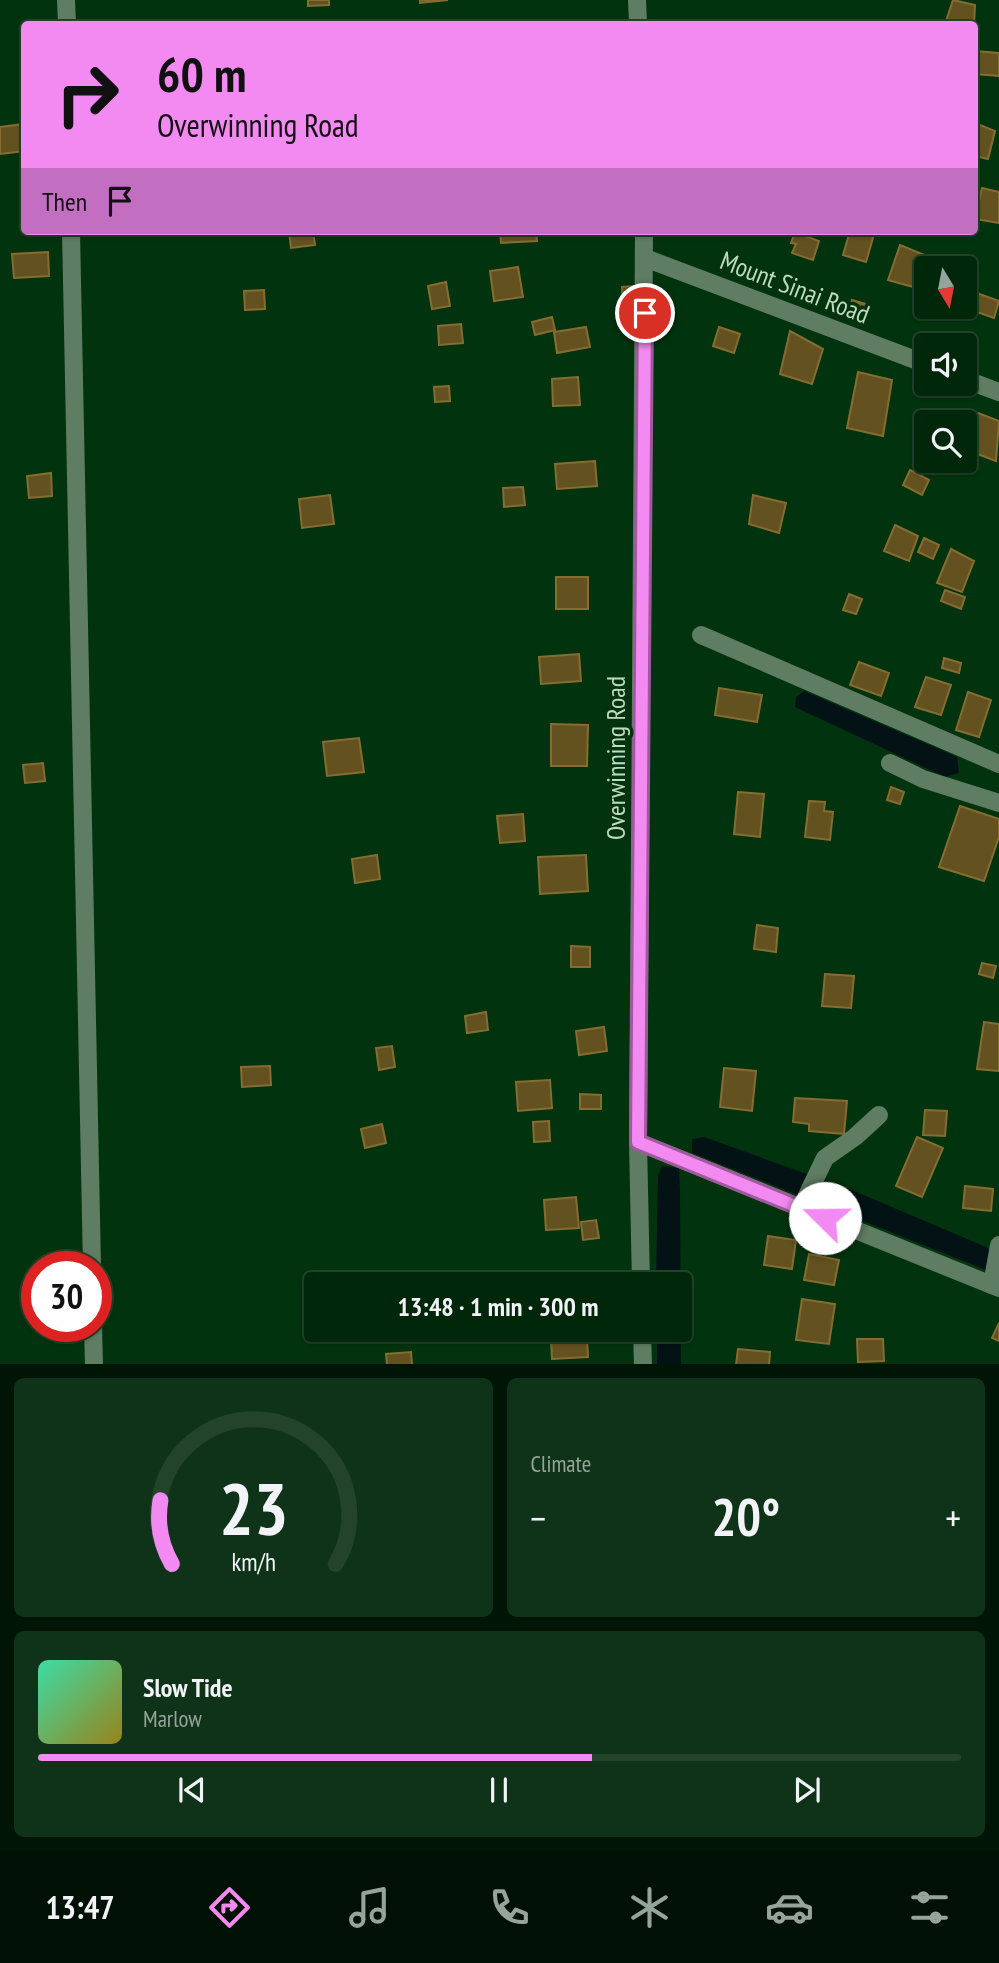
<!DOCTYPE html>
<meta charset="utf-8">
<style>
body{margin:0;font-family:"PT Sans Narrow",sans-serif;background:#0f3318;color:#f1f3f6;height:100vh;display:flex;flex-direction:column;font-size:26px;white-space:nowrap}
*{box-sizing:border-box;margin:0}
p{font-size:23px;color:#96a59c}
.icon{flex:none;width:38px;height:38px;fill:none;stroke:currentColor;stroke-width:2;stroke-linecap:round;stroke-linejoin:round}
.map{position:relative;height:1364px;overflow:hidden}
.details{display:flex;flex-direction:column;gap:14px;padding:14px;background:#011506;flex:1}
.details>*{flex:none}
.hud{position:absolute;left:21px;top:21px;width:957px;height:214px;border-radius:7px;box-shadow:0 2px 5px #0004,0 0 0 2px #23442b;background:#f38af2;color:#111;overflow:hidden}
.needle{width:46px;rotate:170deg}
.fabs{position:absolute;left:914px;top:256px;display:grid;gap:14px}
.fabs a{display:grid;place-items:center;width:63px;height:63px;border-radius:7px;background:#01270a;box-shadow:0 2px 5px #0004,0 0 0 2px #23442b;font-size:35px}
.speed{position:absolute;left:21px;top:1251px;display:flex;gap:14px;font-size:35px;font-weight:700;text-align:center}
.speed>*{display:grid;place-content:center;width:91px;height:91px;border-radius:50%;background:#01270a;box-shadow:0 2px 5px #0004,0 0 0 2px #23442b;line-height:1}
.speed .limit{border:10px solid #d22;background:#fff;color:#111}
.pin{position:absolute;display:grid;place-items:center;width:60px;height:60px;color:#fff;margin:-30px;border:4px solid #fff;border-radius:50%;box-shadow:0 2px 7px #0007}
.me{position:absolute;width:77px;margin:-38px;rotate:292deg;stroke-linejoin:round;filter:drop-shadow(0 0 5px #0008)}
.turn{display:flex;align-items:center;gap:24px;height:147px;padding:0 21px;font-size:32px}
.turn .icon{width:91px;height:91px;stroke-width:2.5}
.turn b{display:block;font-size:49px;line-height:60px}
.then{display:flex;align-items:center;height:66px;padding:0 21px;background:#0003;gap:14px;font-size:26px}
.big{font-size:52px;font-weight:600;line-height:1.1}
.details .widget{flex:1;display:flex;flex-direction:column;justify-content:center;gap:10px;min-width:0;padding:0 24px;border-radius:10px;background:#0f3318}
.details .dial{align-items:center;gap:0}
.dial svg{height:182px;overflow:visible;fill:none;stroke:#23442b;stroke-width:7;stroke-linecap:round;text-anchor:middle}
.dial text{fill:#f1f3f6;stroke:none}
.song{display:flex;align-items:center;gap:21px}
.cover{width:84px;height:84px;border-radius:10px;background:linear-gradient(135deg,hsl(160 70% 55%),hsl(50 70% 35%))}
.played{height:7px;border-radius:4px;background:linear-gradient(90deg,#f38af2 60%,#23442b 60%)}
.keys{display:flex;justify-content:space-around;direction:ltr}
.heat{display:flex;justify-content:space-between;align-items:center;font-size:38px;direction:ltr}
.details .tiles{flex:1;display:grid;gap:14px;grid-template-columns:1fr 1fr}
.widget:last-child{grid-column:span 2}
.trip{position:absolute;left:304px;top:1272px;width:388px;height:70px;border-radius:7px;background:#01270a;box-shadow:0 2px 5px #0004,0 0 0 2px #23442b;font-weight:600;line-height:70px;text-align:center}
.menu{display:flex;height:112px;justify-content:space-around;align-items:center;background:#001004;color:#96a59c}
.menu .icon{width:49px;height:49px}
.menu .active{color:#f38af2}
.menu b{font-size:32px;color:#f1f3f6}
.map>svg:first-child{display:block}
.water{fill:#031215}
.building{fill:#645120;stroke:#856d32;stroke-width:2}
.lines{fill:none;stroke-linecap:round;stroke-linejoin:round}
.minor{stroke:#5f7d62;stroke-width:18}
.route-casing{stroke:#9e5a9d;stroke-width:18}
.route{stroke:#f38af2;stroke-width:12}
.labels{text-anchor:middle;dominant-baseline:central;stroke-width:7;stroke-linejoin:round;paint-order:stroke}
.street-label{font-size:26px;fill:#c0d9c2;stroke:#01340e}
</style>
<div class="map">
<svg width="999" height="1365" viewBox="0 0 999 1365">
<rect width="100%" height="100%" fill="#01340e"/>
<g class="water">
<path d="M804 691 957 757 959 773 945 777 795 707 796 697Z"/>
<path d="M704 1137 854 1191 986 1247 999 1256V1275L692 1153V1139Z"/>
<path d="M662 1166 679 1168 680 1191 681 1364H657V1330H681V1284H656L658 1176Z"/>
</g>
<g class="building">
<path d="M308 0H329V5L308 6Z"/>
<path d="M420 0H448L420 3Z"/>
<path d="M953 0 975 5 974 24H945Z"/>
<path d="M975 51 999 53V76L975 74Z"/>
<path d="M975 123 995 131 988 159 975 156Z"/>
<path d="M24 124V151L0 154V127Z"/>
<path d="M982 188 999 192V223L975 219Z"/>
<path d="M289 231H313L315 245 291 248Z"/>
<path d="M500 231H536L537 241 501 243Z"/>
<path d="M555 231H586L555 235Z"/>
<path d="M850 231H875L866 262 843 255Z"/>
<path d="M795 232 819 241 813 260 792 253 796 244 791 243Z"/>
<path d="M900 245 927 256 917 288 888 280Z"/>
<path d="M48 252 49 276 14 278 12 254Z"/>
<path d="M518 267 523 297 494 301 490 271Z"/>
<path d="M446 282 450 306 432 309 428 286Z"/>
<path d="M635 286 636 309 623 310 622 287Z"/>
<path d="M264 290 265 309 245 310 244 291Z"/>
<path d="M974 292 999 301 994 318 968 309Z"/>
<path d="M852 300 869 305 864 321 847 316Z"/>
<path d="M853 301 869 306 865 320 848 315Z"/>
<path d="M552 317 555 330 535 335 532 322Z"/>
<path d="M461 324 463 343 439 345 438 326Z"/>
<path d="M586 327 590 347 557 353 554 332Z"/>
<path d="M719 327 740 334 734 353 713 346Z"/>
<path d="M790 331 823 349 812 384 780 374Z"/>
<path d="M858 372 892 380 883 436 847 428Z"/>
<path d="M578 377 580 405 553 406 552 379Z"/>
<path d="M449 386 450 401 435 402 434 387Z"/>
<path d="M978 413 999 421 996 461 964 449Z"/>
<path d="M595 461 597 486 557 489 555 464Z"/>
<path d="M910 470 929 480 922 495 903 485Z"/>
<path d="M51 473 52 496 29 498 27 476Z"/>
<path d="M523 487 525 505 504 507 503 488Z"/>
<path d="M330 495 334 524 302 528 299 499Z"/>
<path d="M753 495 786 503 779 533 749 524Z"/>
<path d="M895 525 918 536 909 561 884 551Z"/>
<path d="M924 538 939 545 933 559 918 552Z"/>
<path d="M951 549 974 561 962 592 937 583Z"/>
<rect x="556" y="577" width="32" height="32"/>
<path d="M945 590 965 597 961 609 941 601Z"/>
<path d="M849 594 862 599 856 614 843 610Z"/>
<path d="M579 654 581 681 541 684 539 657Z"/>
<path d="M944 658 961 663 959 673 942 668Z"/>
<path d="M859 662 889 673 881 696 850 685Z"/>
<path d="M926 677 951 685 941 715 915 707Z"/>
<path d="M719 688 762 695 757 722 715 715Z"/>
<path d="M968 692 991 700 979 737 956 730Z"/>
<path d="M551 724 588 725 587 766H551Z"/>
<path d="M359 738 364 772 327 776 323 742Z"/>
<path d="M43 763 45 781 25 783 23 765Z"/>
<path d="M891 787 904 792 900 804 887 800Z"/>
<path d="M738 792 764 794 760 837 734 834Z"/>
<path d="M809 801 825 802 824 811 833 812 830 840 805 837Z"/>
<path d="M960 806 999 819V837L984 881 939 867Z"/>
<path d="M523 814 525 841 500 843 497 816Z"/>
<path d="M377 855 380 879 355 883 352 859Z"/>
<path d="M586 855 588 891 540 894 538 857Z"/>
<path d="M757 925 778 928 776 952 754 949Z"/>
<path d="M571 946 590 947V967H571Z"/>
<path d="M982 963 996 966 993 978 979 974Z"/>
<path d="M825 974 854 976 851 1008 822 1006Z"/>
<path d="M486 1012 488 1030 467 1033 465 1016Z"/>
<path d="M984 1022 999 1024V1071L977 1069Z"/>
<path d="M604 1027 607 1051 579 1055 576 1031Z"/>
<path d="M392 1046 395 1067 379 1070 376 1048Z"/>
<path d="M270 1066 271 1085 242 1087 241 1067Z"/>
<path d="M724 1068 756 1071 752 1111 720 1107Z"/>
<path d="M550 1080 552 1108 518 1111 516 1082Z"/>
<path d="M580 1094 601 1095V1109H580Z"/>
<path d="M795 1098 847 1101 844 1134 809 1131V1124L793 1122Z"/>
<path d="M925 1110 947 1111 945 1136 923 1135Z"/>
<path d="M549 1121 550 1141 534 1142 533 1122Z"/>
<path d="M382 1124 386 1143 365 1148 361 1129Z"/>
<path d="M917 1137 943 1148 922 1197 896 1186Z"/>
<path d="M965 1186 993 1189 991 1211 963 1208Z"/>
<path d="M576 1197 579 1228 546 1230 544 1200Z"/>
<path d="M596 1220 599 1238 583 1240 581 1222Z"/>
<path d="M768 1236 796 1240 792 1269 764 1265Z"/>
<path d="M809 1254 839 1260 834 1285 804 1280Z"/>
<path d="M557 1274H585L584 1284H557Z"/>
<path d="M492 1280 512 1281V1284H492Z"/>
<path d="M802 1299 835 1304 829 1344 796 1340Z"/>
<path d="M999 1323V1341L992 1338Z"/>
<path d="M587 1338 588 1357 552 1359 551 1339Z"/>
<path d="M857 1339H883L884 1361 858 1362Z"/>
<path d="M738 1349 770 1352 769 1365H736Z"/>
<path d="M411 1352 412 1365H387L386 1354Z"/>
</g>
<g class="lines">
<g class="minor">
<path d="M66 0 67 24"/>
<path d="M637 0 638 24"/>
<path d="M71 231 92 1267"/>
<path d="M645 258 926 364"/>
<path d="M964 379 999 392"/>
<path d="M701 635 999 764"/>
<path d="M890 763 923 779 999 803"/>
<path d="M638 1142 999 1288"/>
<path d="M801 1208 825 1158 855 1137 879 1115"/>
<path d="M641 1284 638 1142 644 231"/>
<path d="M992 1285 999 1245"/>
<path d="M93 1326 94 1365"/>
<path d="M642 1330 643 1365"/>
</g>
</g>
<g class="lines">
<g class="route-casing">
<path id="route" d="M645 313 638 1142 825 1218"/>
</g>
<use href="#route" class="route"/>
</g>
<g class="labels">
<g class="street-label">
<text transform="translate(795 287) rotate(21)">Mount Sinai Road</text>
<text transform="translate(615 758) rotate(-90)">Overwinning Road</text>
</g>
</g>
</svg>
<div class="fabs">
<a><svg class="needle" viewBox="-14 -14 28 28"><path d="M0-13l5 13h-10z" fill="#e53935"/><path d="M0 13l5-13h-10z" fill="#96a59c"/></svg></a>
<a><svg class="icon" aria-label="sound" viewBox="0 0 24 24"><path d="M4 9h4l5-4v14l-5-4H4zM17 9q2 3 0 6"/></svg></a>
<a><svg class="icon" aria-label="search" viewBox="0 0 24 24"><circle cx="10" cy="10" r="6"/><path d="M15 15l6 6"/></svg></a>
</div>
<div class="speed"><div class="limit">30</div></div>
<div class="pin" style="left:645px;top:313px;background:#d93025"><svg class="icon" aria-label="arrive" viewBox="0 0 24 24"><path d="M6 21V4h12l-3 4 3 4H6"/></svg></div>
<svg class="me" style="left:825px;top:1218px" viewBox="-20 -20 40 40"><circle r="19" fill="#fff"/><path d="M0-13L10 11 0 6-10 11z" fill="#f38af2"/></svg>
<div class="trip">13:48 · 1 min · 300 m</div>
<div class="hud">
<div class="turn"><svg class="icon" aria-label="right" viewBox="0 0 24 24"><path d="M7 20v-9h11M14 6l5 5-5 5"/></svg><div><b>60 m</b>Overwinning Road</div></div>
<div class="then">Then<svg class="icon" aria-label="arrive" viewBox="0 0 24 24"><path d="M6 21V4h12l-3 4 3 4H6"/></svg></div>
</div>
</div>
<section class="details">
<div class="tiles">
<div class="widget dial"><svg viewBox="0 0 100 80">
<path d="M14 69A42 42 0 1 1 86 69"/>
<path d="M14 69A42 42 0 0 1 9 41" stroke="#f38af2"/>
<text x="50" y="56" font-size="32" font-weight="700">23</text>
<text x="50" y="72" font-size="11">km/h</text>
</svg></div>
<div class="widget"><p>Climate</p>
<div class="heat"><a>−</a><b class="big">20°</b><a>+</a></div>
</div>
<div class="widget">
<div class="song"><i class="cover"></i><div><b>Slow Tide</b><p>Marlow</p></div></div>
<div class="played"></div>
<div class="keys"><svg class="icon" aria-label="previous" viewBox="0 0 24 24"><path d="M18 5L8 12l10 7zM5 5v14"/></svg><svg class="icon" aria-label="pause" viewBox="0 0 24 24"><path d="M8 5v14M16 5v14"/></svg><svg class="icon" aria-label="next" viewBox="0 0 24 24"><path d="M6 5l10 7-10 7zM19 5v14"/></svg></div>
</div>
</div>
</section>
<nav class="menu">
<b>13:47</b>
<svg class="icon active" aria-label="directions" viewBox="0 0 24 24"><path d="M12 3l9 9-9 9-9-9zM9 14v-3h6M13 9l2 2-2 2"/></svg>
<svg class="icon" aria-label="music" viewBox="0 0 24 24"><path d="M9 18V5l10-2v13"/><circle cx="6" cy="18" r="3"/><circle cx="16" cy="16" r="3"/></svg>
<svg class="icon" aria-label="phone" viewBox="0 0 24 24"><path d="M5 4h4l2 5-3 2q2 4 5 5l2-3 5 2v4C11 20 4 13 5 4z"/></svg>
<svg class="icon" aria-label="climate" viewBox="0 0 24 24"><path d="M12 3v18M4 7l16 10M4 17L20 7"/></svg>
<svg class="icon" aria-label="car" viewBox="0 0 24 24"><path d="M5 17H2v-5l4-1 3-4h7l3 4 3 1v5h-3M9 17h6M6 11h13"/><circle cx="7" cy="17" r="2"/><circle cx="17" cy="17" r="2"/></svg>
<svg class="icon" aria-label="filters" viewBox="0 0 24 24"><path d="M4 7h16M4 17h16"/><circle cx="9" cy="7" r="2"/><circle cx="15" cy="17" r="2"/></svg>
</nav>
